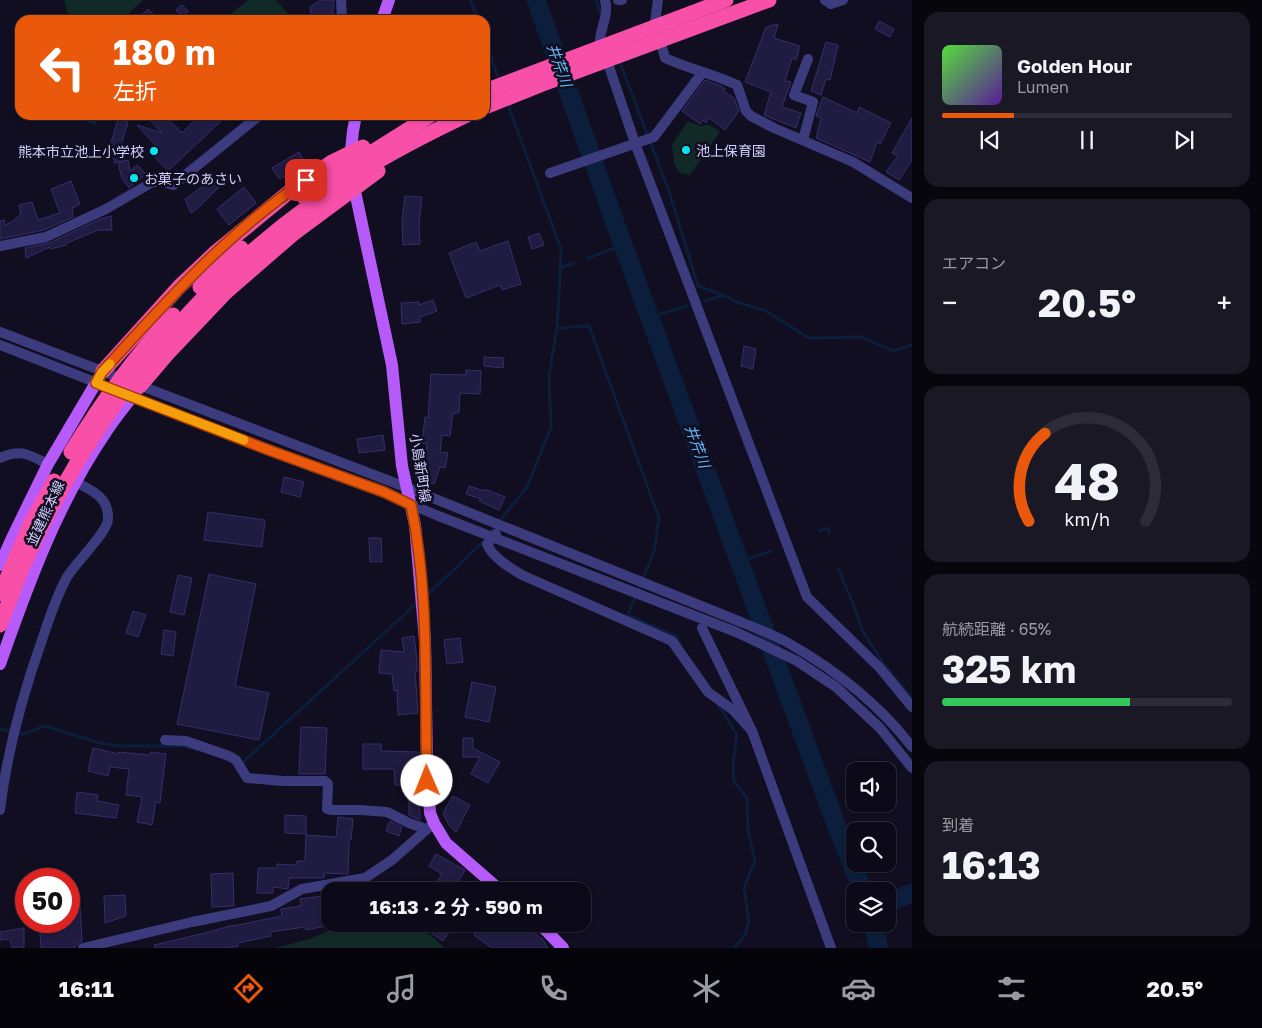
<!DOCTYPE html>
<html lang="ja">
<meta charset="utf-8">
<style>
body{margin:0;font-family:"Golos Text","Noto Sans JP",sans-serif;background:#1a1825;color:#f1f3f6;height:100vh;display:flex;flex-direction:column;font-size:19px;white-space:nowrap}
*{box-sizing:border-box;margin:0}
p{font-size:16px;color:#9a9aa2}
.icon{flex:none;width:28px;height:28px;fill:none;stroke:currentColor;stroke-width:2;stroke-linecap:round;stroke-linejoin:round}
.map{position:relative;flex:1;overflow:hidden}
.drawer{display:flex;flex-direction:column;gap:12px;padding:12px;background:#07060d;width:350px}
.drawer>*{flex:none}
.guide{position:absolute;left:15px;top:15px;width:475px;height:105px;border-radius:15px;box-shadow:0 1px 4px #0004,0 0 0 1px #2c2b37;background:#ea580c;color:#fff;overflow:hidden}
.tools{position:absolute;left:846px;top:762px;display:grid;gap:10px}
.tools a{display:grid;place-items:center;width:50px;height:50px;border-radius:10px;background:#0c0a18;box-shadow:0 1px 4px #0004,0 0 0 1px #2c2b37;font-size:25px}
.speed{position:absolute;left:15px;top:868px;display:flex;gap:10px;font-size:25px;font-weight:700;text-align:center}
.speed>*{display:grid;place-content:center;width:65px;height:65px;border-radius:50%;background:#0c0a18;box-shadow:0 1px 4px #0004,0 0 0 1px #2c2b37;line-height:1}
.speed .limit{border:8px solid #d22;background:#fff;color:#111}
.pin{position:absolute;display:grid;place-items:center;width:42px;height:42px;color:#fff;margin:-21px;border-radius:10px;box-shadow:0 2px 8px #0006}
.me{position:absolute;width:55px;margin:-28px;rotate:359deg;stroke-linejoin:round;filter:drop-shadow(0 0 4px #0008)}
.turn{display:flex;align-items:center;gap:18px;height:105px;padding:0 15px;font-size:22px}
.turn .icon{width:65px;height:65px;stroke-width:2.5}
.turn b{display:block;font-size:35px;line-height:42px}
.big{font-size:38px;font-weight:700;line-height:1.1}
.drawer .tile{flex:1;display:flex;flex-direction:column;justify-content:center;gap:8px;min-width:0;padding:0 18px;border-radius:15px;background:#1a1825}
.drawer .dial{align-items:center;gap:0}
.dial svg{height:130px;overflow:visible;fill:none;stroke:#2c2b37;stroke-width:7;stroke-linecap:round;text-anchor:middle}
.dial text{fill:#f1f3f6;stroke:none}
.song{display:flex;align-items:center;gap:15px}
.cover{width:60px;height:60px;border-radius:8px;background:linear-gradient(135deg,hsl(110 70% 55%),hsl(270 70% 35%))}
.played{height:5px;border-radius:2px;background:linear-gradient(90deg,#ea580c 25%,#2c2b37 25%)}
.keys{display:flex;justify-content:space-around;direction:ltr}
.heat{display:flex;justify-content:space-between;align-items:center;font-size:28px;direction:ltr}
.charge{height:8px;border-radius:4px;background:linear-gradient(90deg,#34c759 65%,#2c2b37 0)}
.trip{position:absolute;left:321px;top:882px;width:270px;height:50px;border-radius:15px;background:#0c0a18;box-shadow:0 1px 4px #0004,0 0 0 1px #2c2b37;font-weight:700;line-height:50px;text-align:center}
.menu{display:flex;height:80px;justify-content:space-around;align-items:center;background:#05040a;color:#9a9aa2}
.menu .icon{width:35px;height:35px}
.menu .current{color:#ea580c}
.menu b{font-size:22px;color:#f1f3f6}
main{display:flex;flex:1;min-height:0}
.map>svg:first-child{display:block}
.green{fill:#112a28}
.water{fill:#0b1f3c}
.lines{fill:none;stroke-linecap:round;stroke-linejoin:round}
.stream{stroke:#0b1f3c;stroke-width:3}
.river{stroke:#0b1f3c;stroke-width:19}
.building{fill:#201b40;stroke:#372e6b}
.minor{stroke:#3b3b7d;stroke-width:10}
.major{stroke:#b65af9;stroke-width:12}
.highway{stroke:#f84fa8;stroke-width:15}
.highway-bridge{stroke:#f84fa8;stroke-width:15}
.route-casing{stroke:#983908;stroke-width:12}
.route{stroke:#ea580c;stroke-width:9}
.slow{stroke:#f59e0b;stroke-width:9}
.poi-dot{fill:#09e2ef;stroke:#100e20;stroke-width:2}
.labels{text-anchor:middle;dominant-baseline:central;stroke-width:5;stroke-linejoin:round;paint-order:stroke}
.poi-label{font-size:14px;fill:#d2cffd;stroke:#100e20;text-anchor:start}
.street-label{font-size:14px;fill:#d2cffd;stroke:#100e20}
.water-label{font-size:15px;font-style:italic;fill:#61baf9;stroke:#100e20}
</style>
<main>
<div class="map">
<svg width="912" height="948" viewBox="0 0 912 948">
<rect width="100%" height="100%" fill="#100e20"/>
<g class="green">
<path d="M64 0H143L122 20H70Z"/>
<path d="M248 0H276L294 20H224Z"/>
<path d="M688 121 701 126 709 124 720 132 690 175 680 173 674 164 672 145Z"/>
<path d="M344 924H415L420 926 445 948H275L310 939Z"/>
</g>
<path class="water" d="M74 115H99L95 125 74 117Z"/>
<g class="lines">
<g class="stream">
<path d="M470 0 478 20"/>
<path d="M596 0 601 14"/>
<path d="M485 40 499 80"/>
<path d="M619 60 670 194 698 286 728 297 737 302 764 310 809 338 861 337 893 351 912 345"/>
<path d="M588 258 623 245"/>
<path d="M560 268 574 263"/>
<path d="M705 301 724 295"/>
<path d="M650 317 687 306"/>
<path d="M557 328 589 326 659 518 654 552 628 615 676 636 680 644"/>
<path d="M819 531 828 528 829 533"/>
<path d="M490 533 527 487 551 427 549 376 557 328 559 297 561 249 507 102"/>
<path d="M740 562 771 551"/>
<path d="M838 568 854 606 862 630 884 664 912 698"/>
<path d="M426 596 483 542"/>
<path d="M718 704 737 735 733 764 734 781 747 798 748 830 755 860 744 888 749 922 745 935 734 948"/>
<path d="M0 729 23 734 45 726 100 743 118 746H184L198 750"/>
<path d="M241 764 419 601"/>
</g>
<g class="river">
<path d="M536 0 618 231 785 686 837 827 863 891"/>
<path d="M888 902 912 893"/>
<path d="M873 924 879 948"/>
</g>
</g>
<g class="building">
<path d="M321 0H334L332 20H312L310 7Z"/>
<path d="M182 5 188 11 183 17 176 10Z"/>
<path d="M148 9 159 20H136Z"/>
<path d="M879 21 894 29 890 37 875 29Z"/>
<path d="M778 24 774 38 800 46 796 60 792 58 785 81 791 82 782 107 801 113 796 128 764 115 771 92 745 82 766 27Z"/>
<path d="M826 42 838 45 830 80 826 79 821 95 811 91Z"/>
<path d="M705 80 721 86 725 89 724 91 734 98 739 111 725 130 709 118 706 123 703 120 700 124 682 111Z"/>
<path d="M823 97 857 113 859 107 891 123 880 144 877 142 870 162 816 138 821 118 816 116Z"/>
<path d="M145 115H173L169 120 182 133 195 120 190 115H217L222 120 168 171 149 151 155 145 137 125 162 133Z"/>
<path d="M912 118V160L899 180 886 172 898 156 892 153Z"/>
<path d="M118 119 128 122 121 145 124 161 116 162 115 164 110 146Z"/>
<path d="M299 152 307 166 279 179 272 168Z"/>
<path d="M128 160 130 171 137 165 146 174 129 188 122 178 118 163Z"/>
<path d="M220 174 229 177 197 209 191 213 185 199Z"/>
<path d="M71 181 80 204 72 208 73 217 44 230 0 239V221L4 220 5 225 12 222 21 214 19 205 32 202 38 220 60 213 51 189Z"/>
<path d="M244 187 256 203 229 225 217 209Z"/>
<path d="M405 196 422 197 419 224 420 244 403 245 402 221Z"/>
<path d="M111 216 112 230H98L67 243V245L50 249V247L26 258 25 248 49 243 100 219Z"/>
<path d="M539 233 544 245 532 249 528 237Z"/>
<path d="M508 241 521 284 502 290 500 285 466 298 449 253 476 242 480 251Z"/>
<path d="M433 300 437 311 420 317V322L402 324 401 303 419 302V305Z"/>
<path d="M744 346 756 349 753 369 741 366Z"/>
<path d="M484 357 504 358 503 368 484 366Z"/>
<path d="M466 370 481 371 480 394 460 393 459 413H453L450 436 442 435 440 452 448 453 445 468 440 467 434 484 422 479 427 444 422 443 425 417 428 418 431 374 466 375Z"/>
<path d="M383 435 385 450 359 453 357 439Z"/>
<path d="M284 477 304 482 300 497 281 492Z"/>
<path d="M469 486 484 491 485 489 505 497 499 510 479 501 481 499 466 494Z"/>
<path d="M208 512 265 520 262 547 204 540Z"/>
<path d="M369 538H381L382 562H370Z"/>
<path d="M209 574 256 584 235 686 269 693 259 740 177 724Z"/>
<path d="M178 575 192 578 184 615 170 612Z"/>
<path d="M133 611 146 615 138 637 126 633Z"/>
<path d="M164 630 176 632 173 656 161 654Z"/>
<path d="M414 636 417 660V671H415L418 713 398 715 397 690 394 691 392 674 379 673 381 650 404 652 402 638Z"/>
<path d="M460 638 463 662 447 664 444 640Z"/>
<path d="M472 682 496 687 489 722 465 717Z"/>
<path d="M301 727 327 728 325 774H299Z"/>
<path d="M463 738H473V748L500 762 488 783 471 774 480 757H463Z"/>
<path d="M363 744H381V751L419 752 420 820 409 815V785H395L394 769H363Z"/>
<path d="M93 748 119 754V752L150 755 151 752 166 754 160 803 156 802 152 825 137 822 142 797 126 795 129 769 110 767 108 776 88 771Z"/>
<path d="M77 792 98 795 97 801 119 805 116 818 75 813Z"/>
<path d="M453 796 470 805 456 832 449 825 443 813Z"/>
<path d="M285 815 306 816V834L285 833Z"/>
<path d="M338 817 353 819 351 840H349L348 874 324 873V878H289L288 889 273 887V893H257L258 868H277V864L296 865 297 861H305L306 835 336 837Z"/>
<path d="M390 821 402 827 399 836 386 831Z"/>
<path d="M436 854 465 870 453 891H431L442 874 429 866Z"/>
<path d="M233 873 234 906 212 907 211 874Z"/>
<path d="M125 895 126 916 105 923 104 896Z"/>
<path d="M322 896 327 926 306 930 305 927 270 932 271 936 238 943V946L229 948H155L154 945 205 933 233 925V926L282 916 281 909 301 906 300 899Z"/>
<path d="M69 906H80L82 941 74 948H41L40 933 48 932V921H69Z"/>
<path d="M419 924H455L443 941Z"/>
<path d="M482 924H524L543 940 548 948H492L474 935Z"/>
<path d="M24 928V948H12L10 939 0 940V932Z"/>
</g>
<g class="lines">
<g class="minor">
<path d="M341 0 342 20"/>
<path d="M605 0C609 15 601 26 600 40L635 143 807 597 880 668 912 707"/>
<path d="M618 0H622"/>
<path d="M658 0 655 22 665 58C689 69 714 74 737 85L746 111 751 116 774 128 853 162 912 198"/>
<path d="M825 0 831 4 843 0"/>
<path d="M803 140 813 102 794 95 808 59"/>
<path d="M550 173 654 137 702 73"/>
<path d="M0 246 46 237 106 209 151 183 159 181 173 185 260 115"/>
<path d="M0 332 408 488 741 622C757 629 775 635 790 644 837 671 879 704 912 747"/>
<path d="M0 345 283 456 384 493 436 515 736 632 797 661 836 687 880 728 912 768"/>
<path d="M0 458C21 448 29 455 48 464"/>
<path d="M496 534 487 544C492 557 510 568 522 575L672 641 708 692 733 710 752 731"/>
<path d="M702 628 752 731 831 948"/>
<path d="M165 740 186 741 229 756 236 760 247 778 283 781H325L328 784 327 809 331 810H361L387 812 409 823 426 829"/>
<path d="M0 810C7 752 22 696 42 640 49 619 56 597 67 577 76 562 108 532 108 519 109 497 92 491 76 482"/>
<path d="M83 948 192 922 271 906 302 889 365 878 392 860 434 823"/>
</g>
<g class="major">
<path d="M382 20 389 0"/>
<path d="M350 160 353 131 356 115"/>
<path d="M353 182 392 365 402 466 415 525 425 640 427 764 430 813 434 823 446 843 501 891"/>
<path d="M0 565 12 538 48 464 103 371"/>
<path d="M0 664C28 584 58 502 106 432 116 416 129 402 140 386"/>
<path d="M540 924 563 948"/>
</g>
<g class="highway">
<path d="M103 371 179 287 216 252"/>
<path d="M140 386 169 352 226 292"/>
<path d="M0 594 31 523"/>
<path d="M0 625 20 573 41 528"/>
</g>
<g class="highway-bridge">
<path d="M485 91 726 0"/>
<path d="M485 107 540 85 769 0"/>
<path d="M304 197 326 181 431 115"/>
<path d="M216 252 294 188 332 162 363 147"/>
<path d="M200 287 241 248"/>
<path d="M226 292 293 234 378 171"/>
<path d="M71 452C101 403 134 357 173 315"/>
<path d="M31 523 54 481"/>
<path d="M41 528C113 385 220 258 357 174 392 152 429 133 467 115"/>
</g>
</g>
<g class="lines">
<g class="route-casing">
<path id="route" d="M306 180C228 232 166 302 102 372L96 383 266 449 384 492 411 505C430 595 424 689 427 781"/>
</g>
<use href="#route" class="route"/>
<path class="slow" d="M110 364 102 372 96 383 244 440"/>
</g>
<g class="poi-dot">
<circle cx="686" cy="150" r="5"/>
<circle cx="154" cy="151" r="5"/>
<circle cx="134" cy="178" r="5"/>
</g>
<g class="labels">
<g class="poi-label">
<text x="696" y="150">池上保育園</text>
<text x="144" y="151" text-anchor="end">熊本市立池上小学校</text>
<text x="144" y="178">お菓子のあさい</text>
</g>
<g class="street-label">
<text transform="translate(421 468) rotate(81)">小島新町線</text>
<text transform="translate(45 513) rotate(-65)">並建熊本線</text>
</g>
<g class="water-label">
<text transform="translate(560 65) rotate(70)">井芹川</text>
<text transform="translate(698 446) rotate(70)">井芹川</text>
</g>
</g>
</svg>
<div class="tools">
<a><svg class="icon" aria-label="sound" viewBox="0 0 24 24"><path d="M4 9h4l5-4v14l-5-4H4zM17 9q2 3 0 6"/></svg></a>
<a><svg class="icon" aria-label="search" viewBox="0 0 24 24"><circle cx="10" cy="10" r="6"/><path d="M15 15l6 6"/></svg></a>
<a><svg class="icon" aria-label="layers" viewBox="0 0 24 24"><path d="M12 4l9 5-9 5-9-5zM3 14l9 5 9-5"/></svg></a>
</div>
<div class="speed"><div class="limit">50</div></div>
<div class="pin" style="left:306px;top:180px;background:#d93025"><svg class="icon" aria-label="arrive" viewBox="0 0 24 24"><path d="M6 21V4h12l-3 4 3 4H6"/></svg></div>
<svg class="me" style="left:427px;top:781px" viewBox="-20 -20 40 40"><circle r="19" fill="#fff"/><path d="M0-13L10 11 0 6-10 11z" fill="#ea580c"/></svg>
<div class="trip">16:13 · 2 分 · 590 m</div>
<div class="guide">
<div class="turn"><svg class="icon" aria-label="left" viewBox="0 0 24 24"><path d="M17 20v-9H6M10 6l-5 5 5 5"/></svg><div><b>180 m</b>左折</div></div>
</div>
</div>
<section class="drawer">
<div class="tile">
<div class="song"><i class="cover"></i><div><b>Golden Hour</b><p>Lumen</p></div></div>
<div class="played"></div>
<div class="keys"><svg class="icon" aria-label="previous" viewBox="0 0 24 24"><path d="M18 5L8 12l10 7zM5 5v14"/></svg><svg class="icon" aria-label="pause" viewBox="0 0 24 24"><path d="M8 5v14M16 5v14"/></svg><svg class="icon" aria-label="next" viewBox="0 0 24 24"><path d="M6 5l10 7-10 7zM19 5v14"/></svg></div>
</div>
<div class="tile"><p>エアコン</p>
<div class="heat"><a>−</a><b class="big">20.5°</b><a>+</a></div>
</div>
<div class="tile dial"><svg viewBox="0 0 100 80">
<path d="M14 69A42 42 0 1 1 86 69"/>
<path d="M14 69A42 42 0 0 1 24 15" stroke="#ea580c"/>
<text x="50" y="56" font-size="32" font-weight="700">48</text>
<text x="50" y="72" font-size="11">km/h</text>
</svg></div>
<div class="tile"><p>航続距離 · 65%</p><b class="big">325 km</b><div class="charge"></div></div>
<div class="tile"><p>到着</p><b class="big">16:13</b></div>
</section>
</main>
<nav class="menu">
<b>16:11</b>
<svg class="icon current" aria-label="directions" viewBox="0 0 24 24"><path d="M12 3l9 9-9 9-9-9zM9 14v-3h6M13 9l2 2-2 2"/></svg>
<svg class="icon" aria-label="music" viewBox="0 0 24 24"><path d="M9 18V5l10-2v13"/><circle cx="6" cy="18" r="3"/><circle cx="16" cy="16" r="3"/></svg>
<svg class="icon" aria-label="phone" viewBox="0 0 24 24"><path d="M5 4h4l2 5-3 2q2 4 5 5l2-3 5 2v4C11 20 4 13 5 4z"/></svg>
<svg class="icon" aria-label="climate" viewBox="0 0 24 24"><path d="M12 3v18M4 7l16 10M4 17L20 7"/></svg>
<svg class="icon" aria-label="car" viewBox="0 0 24 24"><path d="M5 17H2v-5l4-1 3-4h7l3 4 3 1v5h-3M9 17h6M6 11h13"/><circle cx="7" cy="17" r="2"/><circle cx="17" cy="17" r="2"/></svg>
<svg class="icon" aria-label="filters" viewBox="0 0 24 24"><path d="M4 7h16M4 17h16"/><circle cx="9" cy="7" r="2"/><circle cx="15" cy="17" r="2"/></svg>
<b>20.5°</b>
</nav>
